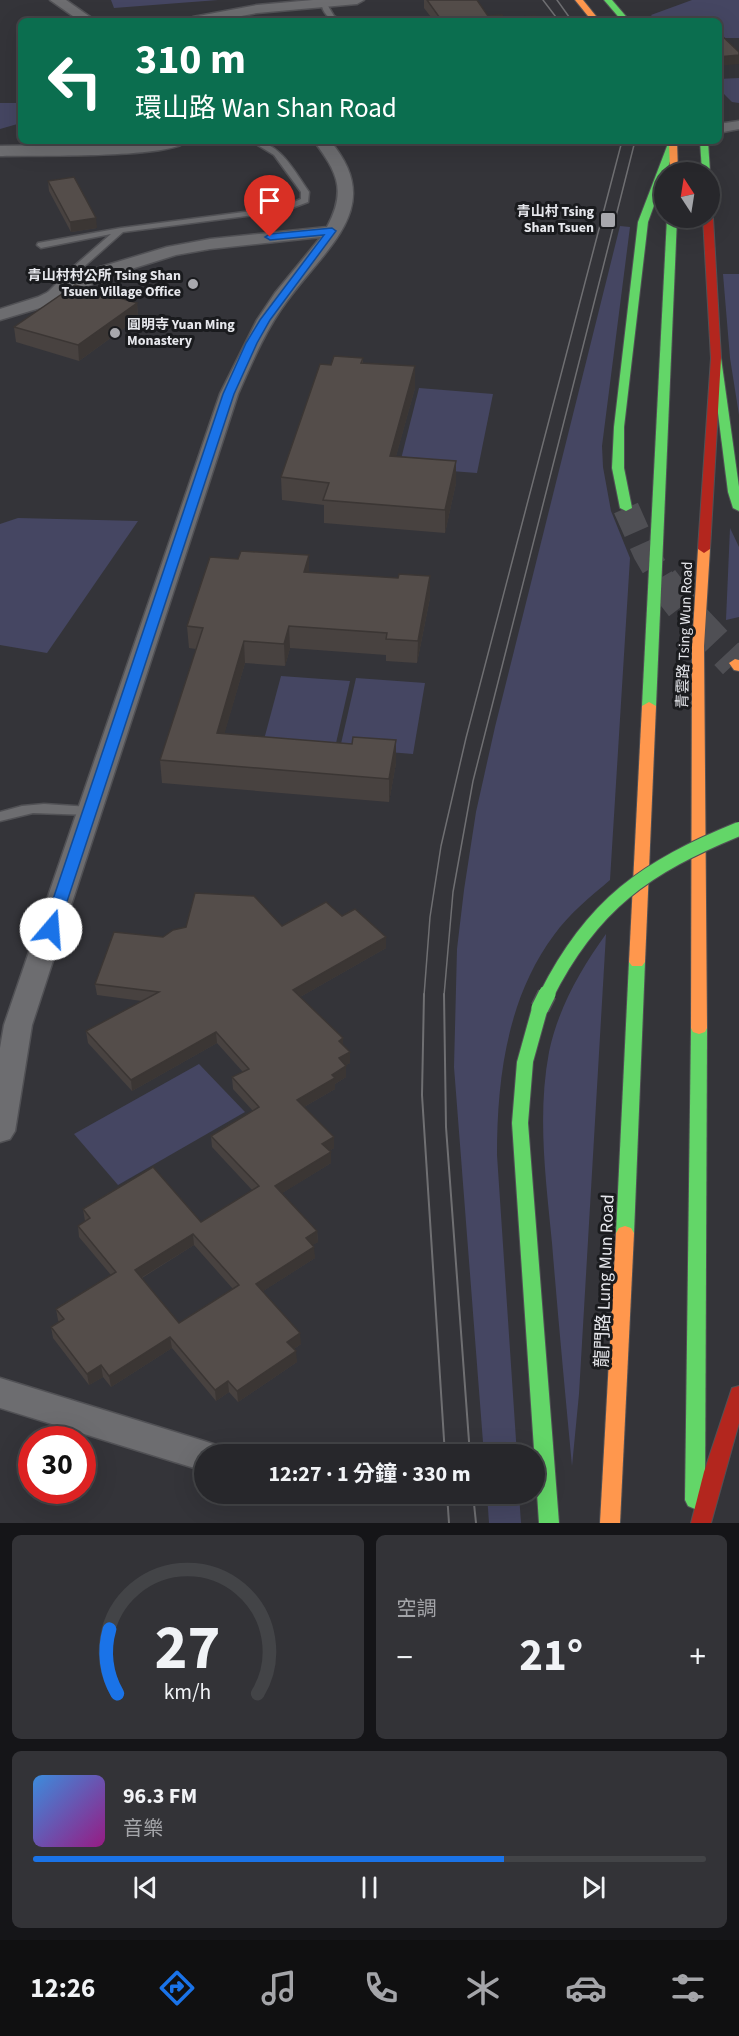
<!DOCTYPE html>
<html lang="zh-TW">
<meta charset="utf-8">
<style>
body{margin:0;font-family:"Source Sans 3","Noto Sans TC",sans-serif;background:#333337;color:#f1f3f6;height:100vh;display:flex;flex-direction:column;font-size:22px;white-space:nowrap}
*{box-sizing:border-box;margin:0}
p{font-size:20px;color:#a4a5a9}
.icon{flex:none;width:33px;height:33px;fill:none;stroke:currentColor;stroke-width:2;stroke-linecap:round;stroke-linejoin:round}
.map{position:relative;height:1523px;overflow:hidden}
.panel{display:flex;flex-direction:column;gap:12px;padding:12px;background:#151518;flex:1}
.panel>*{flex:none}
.banner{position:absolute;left:18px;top:18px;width:704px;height:126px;border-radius:9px;box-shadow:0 6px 24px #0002,0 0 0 2px #434447;background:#0b6e4f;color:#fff;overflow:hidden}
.needle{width:39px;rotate:348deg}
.controls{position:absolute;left:654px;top:162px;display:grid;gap:12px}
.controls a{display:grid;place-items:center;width:66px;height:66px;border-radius:50%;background:#27272b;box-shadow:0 6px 24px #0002,0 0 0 2px #434447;font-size:30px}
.speed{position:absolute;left:18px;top:1426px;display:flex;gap:12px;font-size:30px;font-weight:700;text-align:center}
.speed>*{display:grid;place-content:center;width:78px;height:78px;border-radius:50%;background:#27272b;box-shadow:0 6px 24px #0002,0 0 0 2px #434447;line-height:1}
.speed .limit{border:9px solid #d22;background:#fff;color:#111}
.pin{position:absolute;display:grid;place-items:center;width:51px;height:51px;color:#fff;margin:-62px -26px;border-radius:50% 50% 50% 0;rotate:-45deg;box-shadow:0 0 6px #0007}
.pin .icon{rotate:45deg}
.me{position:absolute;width:66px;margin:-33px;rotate:18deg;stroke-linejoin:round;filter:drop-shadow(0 0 4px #0008)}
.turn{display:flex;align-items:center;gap:21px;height:126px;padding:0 18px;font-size:27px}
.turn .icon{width:78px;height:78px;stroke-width:2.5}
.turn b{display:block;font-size:42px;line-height:51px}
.big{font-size:45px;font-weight:700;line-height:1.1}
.panel .tile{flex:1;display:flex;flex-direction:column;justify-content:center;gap:9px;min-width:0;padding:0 21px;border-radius:9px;background:#333337}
.panel .dial{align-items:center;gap:0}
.dial svg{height:156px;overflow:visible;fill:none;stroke:#434447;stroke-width:7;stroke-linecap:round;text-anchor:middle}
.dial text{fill:#f1f3f6;stroke:none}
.song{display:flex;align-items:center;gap:18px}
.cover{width:72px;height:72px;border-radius:9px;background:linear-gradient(135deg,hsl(210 70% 55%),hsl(310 70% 35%))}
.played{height:6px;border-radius:3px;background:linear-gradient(90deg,#1a73e8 70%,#434447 70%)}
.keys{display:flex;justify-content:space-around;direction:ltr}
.heat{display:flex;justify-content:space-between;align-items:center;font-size:33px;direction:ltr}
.panel .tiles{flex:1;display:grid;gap:12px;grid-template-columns:1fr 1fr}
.tile:last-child{grid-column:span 2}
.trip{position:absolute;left:194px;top:1444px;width:351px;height:60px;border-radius:30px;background:#27272b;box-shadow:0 6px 24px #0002,0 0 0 2px #434447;font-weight:700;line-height:60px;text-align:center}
.dock{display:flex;height:96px;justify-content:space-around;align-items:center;background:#101011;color:#a4a5a9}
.dock .icon{width:42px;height:42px}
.dock .active{color:#1a73e8}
.dock b{font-size:27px;color:#f1f3f6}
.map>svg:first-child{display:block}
.green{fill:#454662}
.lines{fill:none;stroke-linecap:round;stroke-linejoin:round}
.primary-tunnel-far1{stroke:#4f4f54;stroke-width:26;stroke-dasharray:26 13;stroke-linecap:butt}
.primary-tunnel{stroke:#4f4f54;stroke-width:33;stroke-dasharray:33 16;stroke-linecap:butt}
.lane-casing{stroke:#515155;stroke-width:3}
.street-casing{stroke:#515155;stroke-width:3}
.fast-casing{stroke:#515155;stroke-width:2}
.slow-casing{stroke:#515155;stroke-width:2}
.jam-casing{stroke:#515155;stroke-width:2}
.lane{fill:#6d6d70;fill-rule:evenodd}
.street{fill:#6d6d70;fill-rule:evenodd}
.fast{fill:#63d668;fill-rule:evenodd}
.slow{fill:#ff974d;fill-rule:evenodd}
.jam{fill:#b3261e;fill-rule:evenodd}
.tram-far1{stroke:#6f6f72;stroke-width:1.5}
.tram{stroke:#6f6f72;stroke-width:2}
.fast-bridge-far1-casing{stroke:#515155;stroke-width:16;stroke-linecap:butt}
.fast-bridge-casing{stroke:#515155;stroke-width:20;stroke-linecap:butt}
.fast-bridge-far1{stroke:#63d668;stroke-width:14}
.fast-bridge{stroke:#63d668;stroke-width:17}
.wall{fill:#484240;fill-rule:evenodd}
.shaded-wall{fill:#3b3634}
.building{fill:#544d4a;stroke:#3b3634;stroke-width:1.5;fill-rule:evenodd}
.route{fill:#1a73e8;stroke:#114b97;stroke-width:1.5}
.poi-dot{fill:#a8a8ad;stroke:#1a1b1e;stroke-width:2}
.labels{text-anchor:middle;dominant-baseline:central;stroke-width:6;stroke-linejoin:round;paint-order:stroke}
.far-poi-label{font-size:14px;font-weight:bold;fill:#e6e7ec;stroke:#1a1b1e;text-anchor:end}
.street-label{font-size:15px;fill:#e6e7ec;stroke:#1a1b1e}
.near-street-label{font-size:18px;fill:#e6e7ec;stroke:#1a1b1e}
</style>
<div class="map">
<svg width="739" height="1523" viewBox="0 0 739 1523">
<rect width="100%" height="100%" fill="#343439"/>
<g class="green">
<path d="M111 0H218L114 8Z"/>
<path d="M692 0H739V38H719L718 21H656L651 15Z"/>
<path d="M739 78V103L732 102 719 89 718 79Z"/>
<path d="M0 103H21V123L0 129Z"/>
<path d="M620 226 630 227 602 446 603 467 611 511 630 558 610 880C590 897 569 914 554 935 507 998 497 1079 497 1155L517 1455H484L454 1067 457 949 464 890 476 812 495 727Z"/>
<path d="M723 274H739V415L730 358Z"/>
<path d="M419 388 493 394 477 473 399 467Z"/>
<path d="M18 518 138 521 47 653 0 645V524Z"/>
<path d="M730 528 739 547V617L726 620Z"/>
<path d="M281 676 350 681 334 752 262 747Z"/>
<path d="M356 678 425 683 413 754 340 748Z"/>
<path d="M606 934 579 1394 572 1466C565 1392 558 1317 552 1243 546 1180 537 1116 549 1052 558 1009 580 970 606 934Z"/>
<path d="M199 1064 245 1112 118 1185 74 1134Z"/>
<path d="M487 1494H519L521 1523H489Z"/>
</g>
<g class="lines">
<path class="primary-tunnel-far1" d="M626 508 646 553 663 582"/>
<path class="primary-tunnel" d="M662 580 685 610 735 663"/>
<g class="lane-casing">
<g id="lane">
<path d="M321 1H325L334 16 342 21C329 21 322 13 321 1Z"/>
<path d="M251 141C280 141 294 171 309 192L308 202 284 211 123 232 78 272 50 300H44V296L72 268 111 234 41 248 37 245 38 243 121 228 282 207 301 199V192L274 155Z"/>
<path d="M44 804 90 807 96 811 90 815 33 813 0 821V812L22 806Z"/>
</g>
</g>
<g class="street-casing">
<g id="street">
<path d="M50 0H66L96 21H80Z"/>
<path d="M313 0H364L357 4 257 13 215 21H186L193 17 257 5Z"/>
<path d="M739 121V129L718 133V124Z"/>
<path d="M154 141H187C171 159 30 155 0 156V146L135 144Z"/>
<path d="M314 141H330C387 207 325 248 287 301 266 329 252 362 238 394L32 1025 15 1131 10 1139 0 1142V1048L4 1025 220 394 257 320 275 293 321 237 210 249 176 255 109 276 50 305 0 320V309L38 297 97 268 167 247 210 239 327 227C347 190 337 172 314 141Z"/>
<path d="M0 1378 204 1441 216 1445 220 1455H204V1471L0 1408Z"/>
</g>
</g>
<g class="fast-casing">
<g id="fast">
<path d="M604 0H612L630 21H622Z"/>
<path d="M669 141 677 142 648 222 624 427V468L632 508 626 511 620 508 612 468 614 427 638 222Z"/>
<path d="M700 141H708L710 172V173L702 172Z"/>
<path d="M667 218H677L656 706 649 710 642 706Z"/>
<path d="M716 355 721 358 739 487V511L733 508 728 492 711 358Z"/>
<path d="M637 957 642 958 645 962 634 1233 631 1238 625 1240 619 1238 616 1233 629 962 632 958Z"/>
<path d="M540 1002 545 1004 548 1008 533 1062 528 1123 559 1523H539L512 1123 517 1062 532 1008 535 1004Z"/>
<path d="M699 1022 705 1024 707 1028 705 1500 702 1506 695 1509 688 1506 685 1500 691 1028 693 1024Z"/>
</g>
</g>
<g class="slow-casing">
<g id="slow">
<path d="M575 0H583L600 21H592Z"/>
<path d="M669 141H677L678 172H670Z"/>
<path d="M704 545 710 549 704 646 707 1028 705 1032 699 1034 693 1032 691 1028 692 646 698 549Z"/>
<path d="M735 659 739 660V671L734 670 729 663Z"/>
<path d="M649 702 656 706 645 962 642 966H632L629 962 642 706Z"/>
<path d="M625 1226 631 1228 634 1233 620 1523H600L616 1233 619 1228Z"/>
</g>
</g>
<g class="jam-casing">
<g id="jam">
<path d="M710 216 713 218 721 358 710 549 704 553 698 549 711 358 703 218H710Z"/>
<path d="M739 1386V1423L711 1523H691L704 1472 732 1388Z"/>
</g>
</g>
<use href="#lane" class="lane"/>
<use href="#street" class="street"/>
<use href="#fast" class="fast"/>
<use href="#slow" class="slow"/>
<use href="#jam" class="jam"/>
<g class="tram-far1">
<path d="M543 0 559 21"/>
<path d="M557 0 572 21"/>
<path d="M424 996 430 917 441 846 466 738 622 141"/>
<path d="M444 996 453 892 473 781 635 141"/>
</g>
<g class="tram">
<path d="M424 994 422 1095 445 1455"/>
<path d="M444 994 446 1127 470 1455"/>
<path d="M447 1494 449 1523"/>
<path d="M473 1494 476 1523"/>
</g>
<g class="fast-bridge-far1-casing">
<path id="fast-bridge-far1" d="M546 996C592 904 646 867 739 829"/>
</g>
<g class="fast-bridge-casing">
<path id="fast-bridge" d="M540 1008 547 994"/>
</g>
<use href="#fast-bridge-far1" class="fast-bridge-far1"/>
<use href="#fast-bridge" class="fast-bridge"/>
</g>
<g class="wall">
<path d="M424 0H477L488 16 504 18 539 21H434L424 8Z"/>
<path d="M48 181 97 228 71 232 49 191Z"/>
<path d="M137 303 138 318 79 361 16 342 14 327Z"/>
<path d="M363 358V363L415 388 396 456 456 461V483L445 533 324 523V505L282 500 281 477 331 365Z"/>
<path d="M309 572 398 578 430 576V598L417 663 386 661V655L290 648 285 666 245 663 224 734 352 744 396 740V763L389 802 162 783 160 760 196 649 189 648 187 626Z"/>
<path d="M342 916 386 948 300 997 343 1038V1045L350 1052V1063L346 1065V1077L335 1084V1089L304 1107 334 1137V1148L329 1151 331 1163 282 1193 317 1231 318 1242 312 1245 315 1258 263 1291 301 1344 294 1349 297 1362 238 1402 229 1392 216 1401 172 1348 111 1387 103 1377 89 1385 53 1338 51 1327 59 1322 58 1320 56 1309 111 1275 79 1237 78 1226 85 1221 83 1209 201 1222 252 1190 212 1147 211 1136 253 1111 233 1089 232 1077 243 1072 217 1043 132 1091 88 1043 86 1031 142 1001 97 995 95 984 163 937 282 926ZM194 1245 233 1289 179 1323 142 1278Z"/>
</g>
<g class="shaded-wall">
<path d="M739 55V64L718 66V57Z"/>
<path d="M96 218 97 228 71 232 70 222Z"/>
<path d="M137 303 138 318 79 361 78 345Z"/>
<path d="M415 366V388L390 478V456Z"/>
<path d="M456 461V483L445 533V510Z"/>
<path d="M309 555V577L304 572Z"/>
<path d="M430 576V598L417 663 418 641Z"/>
<path d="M289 626 290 648 285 666 284 644Z"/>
<path d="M244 641 245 663 218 756 217 733Z"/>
<path d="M396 740V763L389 802V779Z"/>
<path d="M386 937V948L293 1001V990Z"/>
<path d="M216 1032 217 1043 132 1091 131 1080Z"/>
<path d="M343 1038V1050L339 1041Z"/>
<path d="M350 1052V1063L339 1069V1058Z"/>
<path d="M346 1066V1077L335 1084V1089L297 1111V1100L332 1075Z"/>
<path d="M334 1137V1148L323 1155 322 1144Z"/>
<path d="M331 1152V1163L276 1197 275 1186Z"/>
<path d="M317 1231 318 1242 306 1249V1238Z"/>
<path d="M193 1234 194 1245 136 1281 135 1270Z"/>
<path d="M314 1247 315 1258 257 1295 256 1284Z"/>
<path d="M300 1333 301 1344 288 1353 287 1342Z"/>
<path d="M170 1337 172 1348 111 1387 109 1376Z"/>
<path d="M296 1351 297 1362 238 1402 237 1391Z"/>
<path d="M101 1365 103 1377 89 1385 87 1374Z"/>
<path d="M228 1381 229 1392 216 1401 215 1390Z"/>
</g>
<g class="building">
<path d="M427 0H477L488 16 502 15 504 18 535 16 539 21H442Z"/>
<path d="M718 32 739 52V55L718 57Z"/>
<path d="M74 177 96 218 70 222 48 181Z"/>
<path d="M75 285 137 303 78 345 14 327Z"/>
<path d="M334 356 363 358 361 363 415 366 390 456 456 461 445 510 323 500 329 483 281 477 320 364 331 365Z"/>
<path d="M241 551 309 555 304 572 398 578 399 574 430 576 418 641 386 639 387 633 289 626 284 644 244 641 217 733 352 744 353 737 396 740 389 779 160 760 203 628 187 626 210 557 238 559Z"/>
<path d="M195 893 254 896 282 926 326 902 342 916 355 909 386 937 293 990 343 1038 339 1041 350 1052 339 1058 346 1066 332 1075 335 1078 297 1100 334 1137 322 1144 331 1152 275 1186 317 1231 306 1238 314 1247 256 1284 300 1333 287 1342 296 1351 237 1391 228 1381 215 1390 170 1337 109 1376 101 1365 87 1374 51 1327 64 1319 56 1309 116 1272 78 1226 90 1218 83 1209 153 1167 201 1222 259 1186 211 1136 259 1107 232 1077 249 1069 216 1032 131 1080 86 1031 159 992 95 984 114 932 163 937 173 930 186 927ZM193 1234 239 1285 179 1323 135 1270Z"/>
</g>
<path class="route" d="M332 228 336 231 270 320 257 343 234 394 58 929 56 932H45L43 929 223 394 246 343 260 320 324 235 270 240 265 237 270 234Z"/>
<g class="poi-dot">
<rect x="600" y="212" width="16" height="16" rx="3"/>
<circle cx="193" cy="284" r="6"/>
<circle cx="115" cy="333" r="6"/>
</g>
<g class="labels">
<g class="far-poi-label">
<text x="594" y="212">青山村 Tsing<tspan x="594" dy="16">Shan Tsuen</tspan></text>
<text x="181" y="276">青山村村公所 Tsing Shan<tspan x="181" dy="16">Tsuen Village Office</tspan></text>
<text x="127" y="325" text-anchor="start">圓明寺 Yuan Ming<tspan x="127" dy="16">Monastery</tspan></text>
</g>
<g class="street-label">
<text transform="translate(685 635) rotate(-88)">青雲路 Tsing Wun Road</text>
</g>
<g class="near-street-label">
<text transform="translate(605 1281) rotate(-88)">龍門路 Lung Mun Road</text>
</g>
</g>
</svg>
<div class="controls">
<a><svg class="needle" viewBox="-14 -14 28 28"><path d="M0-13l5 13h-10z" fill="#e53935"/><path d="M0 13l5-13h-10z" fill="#a4a5a9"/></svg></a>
</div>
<div class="speed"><div class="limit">30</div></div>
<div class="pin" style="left:270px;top:237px;background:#d93025"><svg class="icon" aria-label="arrive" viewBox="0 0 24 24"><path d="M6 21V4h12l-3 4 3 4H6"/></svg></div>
<svg class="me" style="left:51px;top:929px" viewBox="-20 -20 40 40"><circle r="19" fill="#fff"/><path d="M0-13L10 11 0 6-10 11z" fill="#1a73e8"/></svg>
<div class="trip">12:27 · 1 分鐘 · 330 m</div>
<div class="banner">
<div class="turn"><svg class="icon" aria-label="left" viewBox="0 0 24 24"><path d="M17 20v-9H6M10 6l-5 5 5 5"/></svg><div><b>310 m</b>環山路 Wan Shan Road</div></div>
</div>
</div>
<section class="panel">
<div class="tiles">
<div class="tile dial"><svg viewBox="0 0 100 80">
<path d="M14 69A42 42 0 1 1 86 69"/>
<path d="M14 69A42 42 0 0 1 10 36" stroke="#1a73e8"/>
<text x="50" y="56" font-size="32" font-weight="700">27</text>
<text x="50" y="72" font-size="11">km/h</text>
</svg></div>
<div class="tile"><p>空調</p>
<div class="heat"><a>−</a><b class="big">21°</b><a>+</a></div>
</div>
<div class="tile">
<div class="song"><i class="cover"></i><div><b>96.3 FM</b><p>音樂</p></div></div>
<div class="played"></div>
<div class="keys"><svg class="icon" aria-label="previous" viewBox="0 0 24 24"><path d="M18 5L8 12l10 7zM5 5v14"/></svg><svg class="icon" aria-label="pause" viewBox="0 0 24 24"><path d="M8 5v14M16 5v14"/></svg><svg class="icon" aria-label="next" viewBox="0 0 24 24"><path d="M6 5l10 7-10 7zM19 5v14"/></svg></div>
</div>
</div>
</section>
<nav class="dock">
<b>12:26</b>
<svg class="icon active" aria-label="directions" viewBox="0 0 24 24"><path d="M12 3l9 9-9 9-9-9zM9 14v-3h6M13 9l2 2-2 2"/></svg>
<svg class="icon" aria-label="music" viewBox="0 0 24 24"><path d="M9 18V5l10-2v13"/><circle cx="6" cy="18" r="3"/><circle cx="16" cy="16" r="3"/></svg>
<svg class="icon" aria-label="phone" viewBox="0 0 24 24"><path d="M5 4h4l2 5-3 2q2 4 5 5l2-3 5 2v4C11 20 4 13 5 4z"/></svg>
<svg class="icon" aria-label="climate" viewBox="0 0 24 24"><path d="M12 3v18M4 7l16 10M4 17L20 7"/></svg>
<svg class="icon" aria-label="car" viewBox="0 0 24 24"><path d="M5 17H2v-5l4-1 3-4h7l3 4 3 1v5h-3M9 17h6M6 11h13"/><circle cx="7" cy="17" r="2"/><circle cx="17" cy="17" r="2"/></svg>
<svg class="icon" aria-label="filters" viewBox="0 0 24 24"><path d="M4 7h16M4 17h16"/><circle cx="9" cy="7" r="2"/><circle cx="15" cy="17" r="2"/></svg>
</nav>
